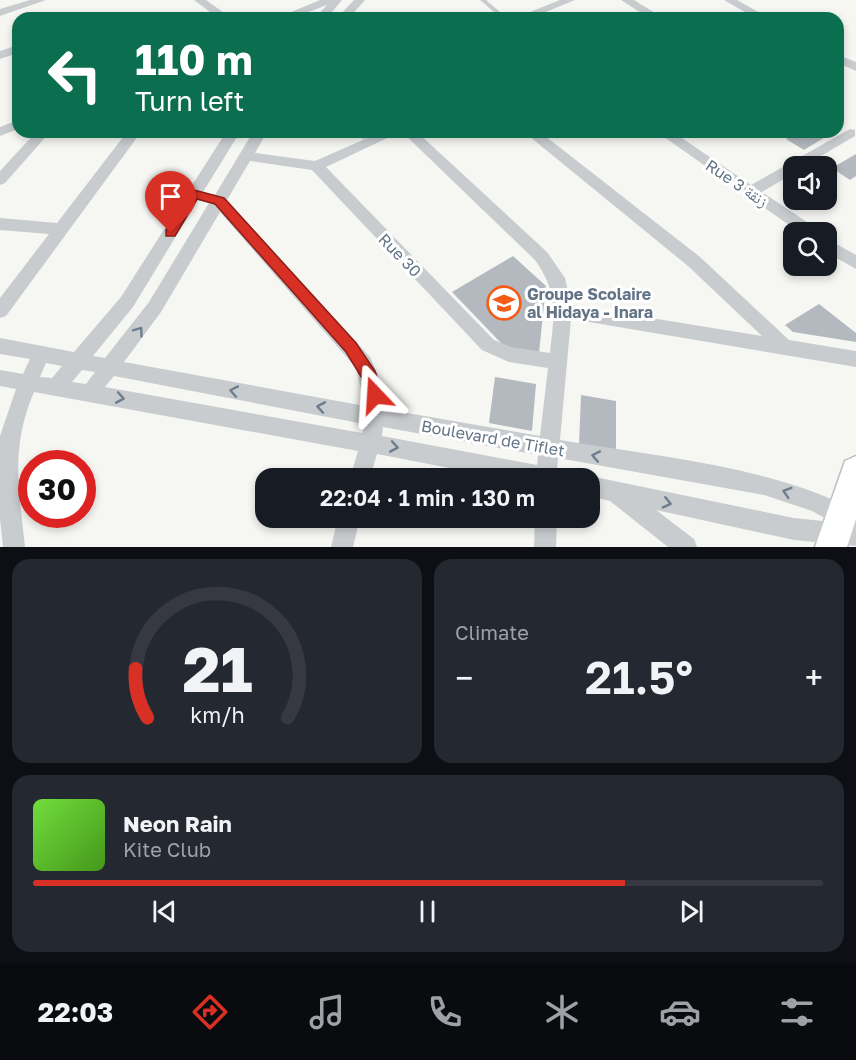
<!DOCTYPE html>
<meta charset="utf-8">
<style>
body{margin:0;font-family:"Golos Text","Noto Naskh Arabic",sans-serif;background:#242831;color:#f1f3f6;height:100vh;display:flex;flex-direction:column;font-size:22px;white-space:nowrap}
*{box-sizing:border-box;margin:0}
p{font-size:20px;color:#9ea1a6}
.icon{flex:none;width:33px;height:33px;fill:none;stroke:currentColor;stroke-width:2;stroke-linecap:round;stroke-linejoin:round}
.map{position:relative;height:547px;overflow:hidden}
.panel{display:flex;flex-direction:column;gap:12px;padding:12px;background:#0d0f14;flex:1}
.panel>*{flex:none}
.banner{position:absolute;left:12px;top:12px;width:832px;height:126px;border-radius:18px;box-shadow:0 3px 9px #0003;background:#0b6e4f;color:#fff;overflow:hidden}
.fabs{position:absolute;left:783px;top:156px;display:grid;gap:12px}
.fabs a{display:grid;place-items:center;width:54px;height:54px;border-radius:12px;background:#171b24;box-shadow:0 3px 9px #0003;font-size:30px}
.speed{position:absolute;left:18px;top:450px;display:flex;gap:12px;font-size:30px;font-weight:700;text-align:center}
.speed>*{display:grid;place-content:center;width:78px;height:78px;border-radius:50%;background:#171b24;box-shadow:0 3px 9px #0003;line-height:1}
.speed .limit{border:9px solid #d22;background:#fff;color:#111}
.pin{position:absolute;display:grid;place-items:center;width:51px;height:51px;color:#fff;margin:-62px -26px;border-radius:50% 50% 50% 0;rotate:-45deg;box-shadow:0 0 6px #0007}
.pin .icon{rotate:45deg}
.me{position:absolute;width:66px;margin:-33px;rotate:340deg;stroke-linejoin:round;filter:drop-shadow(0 0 4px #0008)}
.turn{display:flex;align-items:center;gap:21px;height:126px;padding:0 24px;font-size:27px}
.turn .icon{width:78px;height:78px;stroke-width:2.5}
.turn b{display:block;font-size:42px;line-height:51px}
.big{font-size:45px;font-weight:600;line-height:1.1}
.panel .card{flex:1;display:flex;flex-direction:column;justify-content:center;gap:9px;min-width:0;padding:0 21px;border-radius:18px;background:#242831}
.panel .dial{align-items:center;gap:0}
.dial svg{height:156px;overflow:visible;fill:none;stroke:#363941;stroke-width:7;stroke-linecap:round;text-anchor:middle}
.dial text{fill:#f1f3f6;stroke:none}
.song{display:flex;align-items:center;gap:18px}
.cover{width:72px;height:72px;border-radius:9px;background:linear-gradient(135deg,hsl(100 70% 55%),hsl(100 70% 35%))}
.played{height:6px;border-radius:3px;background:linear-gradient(90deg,#d93025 75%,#363941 75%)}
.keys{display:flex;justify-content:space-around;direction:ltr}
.heat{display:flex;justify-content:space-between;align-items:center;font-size:33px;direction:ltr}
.panel .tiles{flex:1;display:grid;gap:12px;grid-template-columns:1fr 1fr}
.card:last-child{grid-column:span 2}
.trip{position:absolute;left:255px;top:468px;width:345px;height:60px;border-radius:18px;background:#171b24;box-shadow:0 3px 9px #0003;font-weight:600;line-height:60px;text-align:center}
.dock{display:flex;height:96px;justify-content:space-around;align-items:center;background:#090b0e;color:#9ea1a6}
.dock .icon{width:42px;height:42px}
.dock .on{color:#d93025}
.dock b{font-size:27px;color:#f1f3f6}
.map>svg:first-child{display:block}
.building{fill:#b3b9bf}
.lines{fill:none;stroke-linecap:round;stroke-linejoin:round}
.secondary-casing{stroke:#babfc4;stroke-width:3}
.lane{fill:#c9cccf;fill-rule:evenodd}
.street{fill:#c9cccf;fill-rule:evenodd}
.secondary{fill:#fff;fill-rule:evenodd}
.oneway{stroke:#6d7d8e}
.route{fill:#d93025;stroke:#8d1f18;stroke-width:1.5}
.labels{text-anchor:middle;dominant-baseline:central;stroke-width:6;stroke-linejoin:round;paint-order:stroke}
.street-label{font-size:16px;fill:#637487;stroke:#fff}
.poi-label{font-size:16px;font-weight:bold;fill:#637487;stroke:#fff;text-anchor:start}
</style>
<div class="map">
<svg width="856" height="547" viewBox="0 0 856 547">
<rect width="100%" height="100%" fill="#f6f7f3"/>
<g class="building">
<path d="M356 132H379L363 139Z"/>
<path d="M798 132H820L827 136 804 150 786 139Z"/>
<path d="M856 154V176L850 180 832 168Z"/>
<path d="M513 256 546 286 539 353 500 347 501 343 452 292Z"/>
<path d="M819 304 856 333V342L793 332 785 325Z"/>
<path d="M495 377 536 384 532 431 489 423Z"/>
<path d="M581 395 616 401V451L579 445Z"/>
</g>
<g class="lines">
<g class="secondary-casing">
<path id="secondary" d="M856 456V519L847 547H815L845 461Z"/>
</g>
<path class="lane" d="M480 0H486L507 18H501Z"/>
<g class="street">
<path d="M30 0H46L0 16V9Z"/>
<path d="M194 0H206L231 18H218Z"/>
<path d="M320 0H342L327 18H315L327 5 293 18H277Z"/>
<path d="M354 0H365L349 18H337Z"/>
<path d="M560 0H575L531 18H515Z"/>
<path d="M621 0H634L663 18H649Z"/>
<path d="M724 0H737L769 18H755Z"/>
<path d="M119 15H131L137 18H113Z"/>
<path d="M18 45V53L0 59V51Z"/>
<path d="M838 55 856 62V71L838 63Z"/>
<path d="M18 120V129L0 136V127Z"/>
<path d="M850 129 855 130V136L804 166H794V173L762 192 816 228 818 232H799L657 132H673L751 185Z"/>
<path d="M36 132H50L5 183 0 185V171Z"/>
<path d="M127 132H141L6 316 0 318V298L49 234 0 230V218L57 223Z"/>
<path d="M226 132H240L203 192 215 195 253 132H267L255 153 315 161 381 132H400L326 167 494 340 511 347 550 353C554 314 559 294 535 260L402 132H417L547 252 565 278 571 305 762 336 688 266 524 132H540L700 257 789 340 856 351V367L571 319 560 440C660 457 764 465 856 510V546L794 540 656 510 694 539 697 547H668L610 501 590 496V478H583L590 476 794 518 832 522 812 511 764 495 558 458 557 470 561 478H501L377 454 370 478H350L358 451 34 392C10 448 19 489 25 547H3L0 519V436L16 389 0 386V370L23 374 30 359 0 354V338L74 352 121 297ZM250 161 312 170 482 350 509 362 548 368 540 436 384 409 379 378 370 357 227 200ZM198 200 209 203 149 302 105 358 93 356 133 307ZM220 212 356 368 365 406 124 362 161 312ZM46 363 62 366 52 378 40 377ZM82 370 95 372 86 384 72 382ZM114 376 364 424 362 433 105 387ZM383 427 538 455 537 465 382 436Z"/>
<path d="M826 238 856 255V269L826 252Z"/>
<path d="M338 518H360L353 547H331Z"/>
<path d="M535 518H557L556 547H534Z"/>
</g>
<use href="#secondary" class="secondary"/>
</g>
<defs><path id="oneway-chevron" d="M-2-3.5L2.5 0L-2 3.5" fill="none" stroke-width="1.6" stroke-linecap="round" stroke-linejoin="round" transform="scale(1.5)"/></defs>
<g class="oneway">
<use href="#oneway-chevron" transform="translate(139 331) rotate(-54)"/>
<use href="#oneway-chevron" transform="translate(234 391) rotate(-169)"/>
<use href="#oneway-chevron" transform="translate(120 398) rotate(10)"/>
<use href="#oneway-chevron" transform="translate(321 407) rotate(-170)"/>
<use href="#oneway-chevron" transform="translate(394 447) rotate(10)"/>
<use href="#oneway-chevron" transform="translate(596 456) rotate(-169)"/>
<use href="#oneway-chevron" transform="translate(787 492) rotate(-163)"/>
<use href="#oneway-chevron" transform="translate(667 503) rotate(13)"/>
</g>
<path class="route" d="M194 190 224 198 356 343 375 371 383 395 381 400H369L362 378 346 352 215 204 197 199 175 236H166V230L190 191Z"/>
<defs>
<g id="school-ring" transform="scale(1.725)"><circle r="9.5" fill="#fff" stroke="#f45c15" stroke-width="1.5"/><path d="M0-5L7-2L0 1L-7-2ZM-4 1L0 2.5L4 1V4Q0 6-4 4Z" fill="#f45c15"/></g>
</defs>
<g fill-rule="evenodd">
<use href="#school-ring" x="504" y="303"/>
</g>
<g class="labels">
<g class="street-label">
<text transform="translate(737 183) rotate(34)">Rue 3 زنقة</text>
<text transform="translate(400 255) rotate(46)">Rue 30</text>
<text transform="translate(493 438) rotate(10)">Boulevard de Tiflet</text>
</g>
<g class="poi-label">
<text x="527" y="294">Groupe Scolaire<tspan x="527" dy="18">al Hidaya - Inara</tspan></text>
</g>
</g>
</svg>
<div class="fabs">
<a><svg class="icon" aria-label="sound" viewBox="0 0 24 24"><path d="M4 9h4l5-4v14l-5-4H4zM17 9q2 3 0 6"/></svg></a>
<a><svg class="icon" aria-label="search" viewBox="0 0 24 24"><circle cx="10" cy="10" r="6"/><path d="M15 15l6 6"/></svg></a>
</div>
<div class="speed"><div class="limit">30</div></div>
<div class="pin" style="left:171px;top:233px;background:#d93025"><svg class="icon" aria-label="arrive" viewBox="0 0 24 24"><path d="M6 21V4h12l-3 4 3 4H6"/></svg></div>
<svg class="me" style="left:375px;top:395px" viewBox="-20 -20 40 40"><path d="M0-17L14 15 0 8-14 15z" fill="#d93025" stroke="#fff" stroke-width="4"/></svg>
<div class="trip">22:04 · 1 min · 130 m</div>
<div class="banner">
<div class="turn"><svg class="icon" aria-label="left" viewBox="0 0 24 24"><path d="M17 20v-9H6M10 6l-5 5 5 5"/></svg><div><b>110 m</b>Turn left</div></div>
</div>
</div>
<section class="panel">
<div class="tiles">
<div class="card dial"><svg viewBox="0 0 100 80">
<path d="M14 69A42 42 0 1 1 86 69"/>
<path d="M14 69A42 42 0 0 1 8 44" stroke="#d93025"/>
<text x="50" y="56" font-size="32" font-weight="700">21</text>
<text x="50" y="72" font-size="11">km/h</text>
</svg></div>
<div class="card"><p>Climate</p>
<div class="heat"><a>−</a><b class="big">21.5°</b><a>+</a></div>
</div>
<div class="card">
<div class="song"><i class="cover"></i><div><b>Neon Rain</b><p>Kite Club</p></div></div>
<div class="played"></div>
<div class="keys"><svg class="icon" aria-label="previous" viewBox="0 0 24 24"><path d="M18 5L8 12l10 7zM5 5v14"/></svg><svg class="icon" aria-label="pause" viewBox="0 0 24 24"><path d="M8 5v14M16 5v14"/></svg><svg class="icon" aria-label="next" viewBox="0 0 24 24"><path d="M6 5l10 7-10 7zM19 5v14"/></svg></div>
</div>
</div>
</section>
<nav class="dock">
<b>22:03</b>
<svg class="icon on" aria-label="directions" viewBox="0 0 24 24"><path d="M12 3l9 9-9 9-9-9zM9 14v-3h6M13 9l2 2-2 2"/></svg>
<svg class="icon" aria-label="music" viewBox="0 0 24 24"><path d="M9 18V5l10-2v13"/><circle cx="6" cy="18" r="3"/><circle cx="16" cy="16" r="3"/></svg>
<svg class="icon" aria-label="phone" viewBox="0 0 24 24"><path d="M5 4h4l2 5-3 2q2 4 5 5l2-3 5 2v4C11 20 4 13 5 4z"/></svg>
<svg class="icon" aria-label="climate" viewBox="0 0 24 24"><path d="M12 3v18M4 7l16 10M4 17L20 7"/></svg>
<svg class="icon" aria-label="car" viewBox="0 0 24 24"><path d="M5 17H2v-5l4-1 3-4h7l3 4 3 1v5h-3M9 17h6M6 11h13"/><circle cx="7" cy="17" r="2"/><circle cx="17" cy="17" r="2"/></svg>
<svg class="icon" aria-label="filters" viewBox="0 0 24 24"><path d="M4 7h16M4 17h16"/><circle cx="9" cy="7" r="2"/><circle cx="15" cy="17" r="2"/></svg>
</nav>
